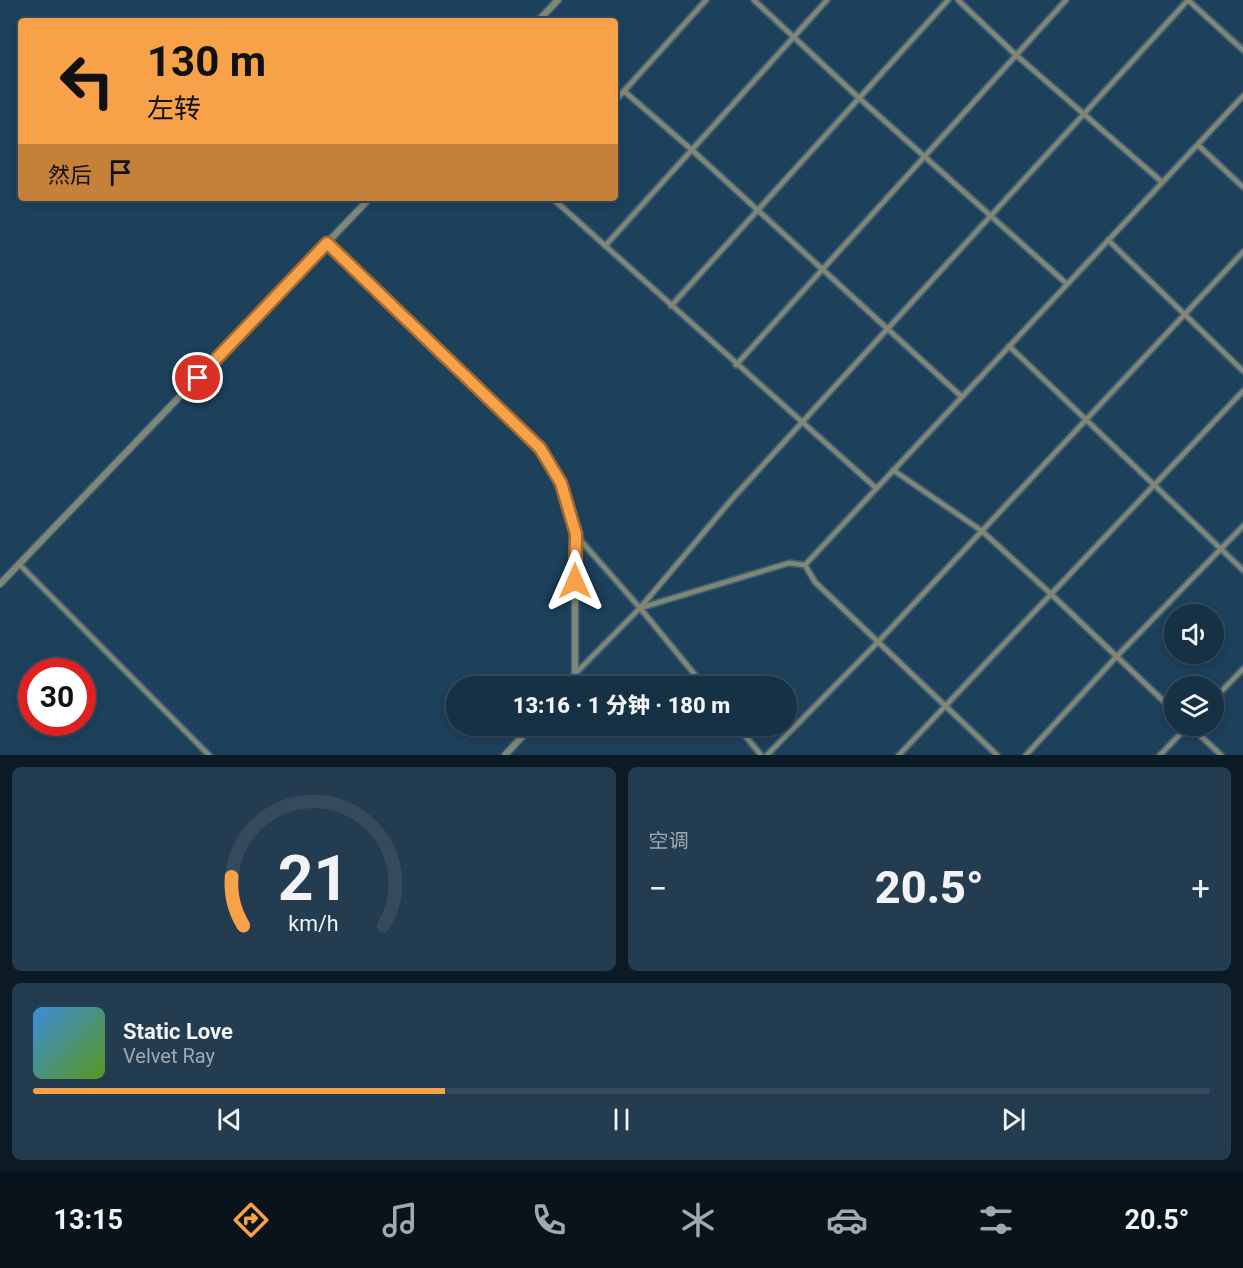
<!DOCTYPE html>
<html lang="zh">
<meta charset="utf-8">
<style>
body{margin:0;font-family:Roboto,"Noto Sans SC",sans-serif;background:#233c4f;color:#f1f3f6;height:100vh;display:flex;flex-direction:column;font-size:22px;white-space:nowrap}
*{box-sizing:border-box;margin:0}
p{font-size:20px;color:#9ea9b2}
.icon{flex:none;width:33px;height:33px;fill:none;stroke:currentColor;stroke-width:2;stroke-linecap:round;stroke-linejoin:round}
.map{position:relative;height:755px;overflow:hidden}
.drawer{display:flex;flex-direction:column;gap:12px;padding:12px;background:#0c1a25;flex:1}
.drawer>*{flex:none}
.guide{position:absolute;left:18px;top:18px;width:600px;height:183px;border-radius:6px;box-shadow:0 3px 9px #0003,0 0 0 2px #354b5d;background:#f7a149;color:#111;overflow:hidden}
.tools{position:absolute;left:1164px;top:604px;display:grid;gap:12px}
.tools a{display:grid;place-items:center;width:60px;height:60px;border-radius:50%;background:#163044;box-shadow:0 3px 9px #0003,0 0 0 2px #354b5d;font-size:30px}
.speed{position:absolute;left:18px;top:658px;display:flex;gap:12px;font-size:30px;font-weight:700;text-align:center}
.speed>*{display:grid;place-content:center;width:78px;height:78px;border-radius:50%;background:#163044;box-shadow:0 3px 9px #0003,0 0 0 2px #354b5d;line-height:1}
.speed .limit{border:9px solid #d22;background:#fff;color:#111}
.pin{position:absolute;display:grid;place-items:center;width:51px;height:51px;color:#fff;margin:-26px;border:3px solid #fff;border-radius:50%;box-shadow:0 2px 6px #0007}
.me{position:absolute;width:66px;margin:-33px;rotate:0deg;stroke-linejoin:round;filter:drop-shadow(0 0 4px #0008)}
.turn{display:flex;align-items:center;gap:21px;height:126px;padding:0 30px;font-size:27px}
.turn .icon{width:78px;height:78px;stroke-width:2.5}
.turn b{display:block;font-size:42px;line-height:51px}
.then{display:flex;align-items:center;height:57px;padding:0 30px;background:#0003;gap:12px;font-size:22px}
.big{font-size:45px;font-weight:800;line-height:1.1}
.drawer .widget{flex:1;display:flex;flex-direction:column;justify-content:center;gap:9px;min-width:0;padding:0 21px;border-radius:9px;background:#233c4f}
.drawer .dial{align-items:center;gap:0}
.dial svg{height:156px;overflow:visible;fill:none;stroke:#354b5d;stroke-width:7;stroke-linecap:round;text-anchor:middle}
.dial text{fill:#f1f3f6;stroke:none}
.song{display:flex;align-items:center;gap:18px}
.cover{width:72px;height:72px;border-radius:9px;background:linear-gradient(135deg,hsl(210 70% 55%),hsl(90 70% 35%))}
.played{height:6px;border-radius:3px;background:linear-gradient(90deg,#f7a149 35%,#354b5d 35%)}
.keys{display:flex;justify-content:space-around;direction:ltr}
.heat{display:flex;justify-content:space-between;align-items:center;font-size:33px;direction:ltr}
.drawer .tiles{flex:1;display:grid;gap:12px;grid-template-columns:1fr 1fr}
.widget:last-child{grid-column:span 2}
.trip{position:absolute;left:446px;top:676px;width:351px;height:60px;border-radius:30px;background:#163044;box-shadow:0 3px 9px #0003,0 0 0 2px #354b5d;font-weight:800;line-height:60px;text-align:center}
.tab-bar{display:flex;height:96px;justify-content:space-around;align-items:center;background:#09131b;color:#9ea9b2}
.tab-bar .icon{width:42px;height:42px}
.tab-bar .active{color:#f7a149}
.tab-bar b{font-size:27px;color:#f1f3f6}
.map>svg:first-child{display:block}
.lines{fill:none;stroke-linecap:round;stroke-linejoin:round}
.lane-casing{stroke:#3e5e77;stroke-width:8}
.street-casing{stroke:#3e5e77;stroke-width:9}
.lane{stroke:#808775;stroke-width:4.5}
.street{stroke:#808775;stroke-width:6}
.route-casing{stroke:#a1692f;stroke-width:15}
.route{stroke:#f7a149;stroke-width:10}
</style>
<div class="map">
<svg width="1243" height="755" viewBox="0 0 1243 755">
<rect width="100%" height="100%" fill="#1d405b"/>
<g class="lines">
<g class="lane-casing">
<g id="lane">
<path d="M754 0 859 98 1067 284"/>
<path d="M958 0 1016 55 1162 182"/>
<path d="M1188 0 1243 50"/>
<path d="M624 91 692 150 962 397"/>
<path d="M615 101 706 0"/>
<path d="M1198 145 1243 187"/>
<path d="M552 198 876 488"/>
<path d="M1108 240 1243 371"/>
<path d="M605 246 827 0"/>
<path d="M671 306 948 0"/>
<path d="M1009 346 1243 570"/>
<path d="M736 365 1066 0"/>
<path d="M893 470 982 531 1051 594 1174 711"/>
<path d="M19 564 209 755"/>
<path d="M640 608 732 499 1188 0"/>
<path d="M640 608 789 563 805 565"/>
<path d="M640 608 705 687"/>
<path d="M575 674 640 608 575 534"/>
<path d="M1214 699 1243 669"/>
<path d="M737 726 761 755"/>
<path d="M1190 726 1221 755"/>
<path d="M767 755 878 642 1243 252"/>
<path d="M899 755 1243 391"/>
<path d="M997 755 815 582 805 565 1243 96"/>
<path d="M1026 755 1117 656 1243 526"/>
<path d="M1160 755 1188 726"/>
</g>
</g>
<g class="street-casing">
<g id="street">
<path d="M538 21 558 0"/>
<path d="M327 243 540 448 561 483 575 534V674L565 687"/>
<path d="M0 584 370 198"/>
<path d="M505 755 532 726"/>
</g>
</g>
<use href="#lane" class="lane"/>
<use href="#street" class="street"/>
</g>
<g class="lines">
<g class="route-casing">
<path id="route" d="M198 378 327 243 540 448 561 483 576 534 575 581"/>
</g>
<use href="#route" class="route"/>
</g>
</svg>
<div class="tools">
<a><svg class="icon" aria-label="sound" viewBox="0 0 24 24"><path d="M4 9h4l5-4v14l-5-4H4zM17 9q2 3 0 6"/></svg></a>
<a><svg class="icon" aria-label="layers" viewBox="0 0 24 24"><path d="M12 4l9 5-9 5-9-5zM3 14l9 5 9-5"/></svg></a>
</div>
<div class="speed"><div class="limit">30</div></div>
<div class="pin" style="left:198px;top:378px;background:#d93025"><svg class="icon" aria-label="arrive" viewBox="0 0 24 24"><path d="M6 21V4h12l-3 4 3 4H6"/></svg></div>
<svg class="me" style="left:575px;top:581px" viewBox="-20 -20 40 40"><path d="M0-17L14 15 0 8-14 15z" fill="#f7a149" stroke="#fff" stroke-width="4"/></svg>
<div class="trip">13:16 · 1 分钟 · 180 m</div>
<div class="guide">
<div class="turn"><svg class="icon" aria-label="left" viewBox="0 0 24 24"><path d="M17 20v-9H6M10 6l-5 5 5 5"/></svg><div><b>130 m</b>左转</div></div>
<div class="then">然后<svg class="icon" aria-label="arrive" viewBox="0 0 24 24"><path d="M6 21V4h12l-3 4 3 4H6"/></svg></div>
</div>
</div>
<section class="drawer">
<div class="tiles">
<div class="widget dial"><svg viewBox="0 0 100 80">
<path d="M14 69A42 42 0 1 1 86 69"/>
<path d="M14 69A42 42 0 0 1 8 44" stroke="#f7a149"/>
<text x="50" y="56" font-size="32" font-weight="700">21</text>
<text x="50" y="72" font-size="11">km/h</text>
</svg></div>
<div class="widget"><p>空调</p>
<div class="heat"><a>−</a><b class="big">20.5°</b><a>+</a></div>
</div>
<div class="widget">
<div class="song"><i class="cover"></i><div><b>Static Love</b><p>Velvet Ray</p></div></div>
<div class="played"></div>
<div class="keys"><svg class="icon" aria-label="previous" viewBox="0 0 24 24"><path d="M18 5L8 12l10 7zM5 5v14"/></svg><svg class="icon" aria-label="pause" viewBox="0 0 24 24"><path d="M8 5v14M16 5v14"/></svg><svg class="icon" aria-label="next" viewBox="0 0 24 24"><path d="M6 5l10 7-10 7zM19 5v14"/></svg></div>
</div>
</div>
</section>
<nav class="tab-bar">
<b>13:15</b>
<svg class="icon active" aria-label="directions" viewBox="0 0 24 24"><path d="M12 3l9 9-9 9-9-9zM9 14v-3h6M13 9l2 2-2 2"/></svg>
<svg class="icon" aria-label="music" viewBox="0 0 24 24"><path d="M9 18V5l10-2v13"/><circle cx="6" cy="18" r="3"/><circle cx="16" cy="16" r="3"/></svg>
<svg class="icon" aria-label="phone" viewBox="0 0 24 24"><path d="M5 4h4l2 5-3 2q2 4 5 5l2-3 5 2v4C11 20 4 13 5 4z"/></svg>
<svg class="icon" aria-label="climate" viewBox="0 0 24 24"><path d="M12 3v18M4 7l16 10M4 17L20 7"/></svg>
<svg class="icon" aria-label="car" viewBox="0 0 24 24"><path d="M5 17H2v-5l4-1 3-4h7l3 4 3 1v5h-3M9 17h6M6 11h13"/><circle cx="7" cy="17" r="2"/><circle cx="17" cy="17" r="2"/></svg>
<svg class="icon" aria-label="filters" viewBox="0 0 24 24"><path d="M4 7h16M4 17h16"/><circle cx="9" cy="7" r="2"/><circle cx="15" cy="17" r="2"/></svg>
<b>20.5°</b>
</nav>
